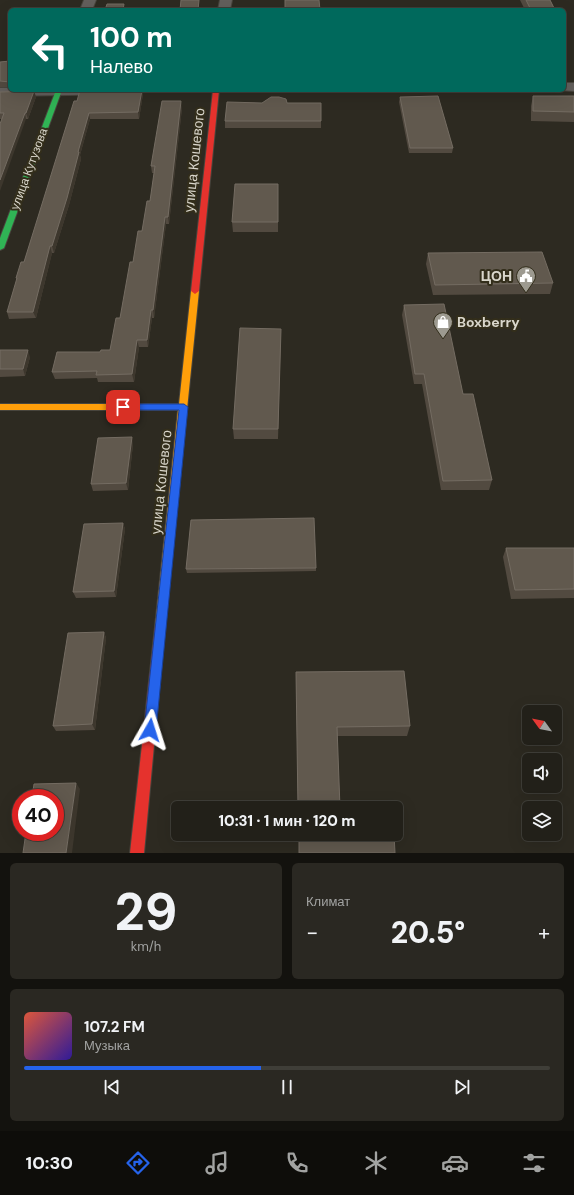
<!DOCTYPE html>
<html lang="ru">
<meta charset="utf-8">
<style>
body{margin:0;font-family:"DM Sans",sans-serif;background:#2a2822;color:#f1f3f6;height:100vh;display:flex;flex-direction:column;font-size:15px;white-space:nowrap}
*{box-sizing:border-box;margin:0}
p{font-size:13px;color:#a2a3a2}
.icon{flex:none;width:22px;height:22px;fill:none;stroke:currentColor;stroke-width:2;stroke-linecap:round;stroke-linejoin:round}
.map{position:relative;height:853px;overflow:hidden}
.side{display:flex;flex-direction:column;gap:10px;padding:10px;background:#13120e;flex:1}
.side>*{flex:none}
.top-card{position:absolute;left:8px;top:8px;width:558px;height:84px;border-radius:6px;box-shadow:0 4px 16px #0002,0 0 0 1px #3f3e38;background:#00695c;color:#fff;overflow:hidden}
.needle{width:26px;rotate:303deg}
.controls{position:absolute;left:522px;top:705px;display:grid;gap:8px}
.controls a{display:grid;place-items:center;width:40px;height:40px;border-radius:6px;background:#222019;box-shadow:0 4px 16px #0002,0 0 0 1px #3f3e38;font-size:20px}
.speed{position:absolute;left:12px;top:789px;display:flex;gap:8px;font-size:20px;font-weight:700;text-align:center}
.speed>*{display:grid;place-content:center;width:52px;height:52px;border-radius:50%;background:#222019;box-shadow:0 4px 16px #0002,0 0 0 1px #3f3e38;line-height:1}
.speed .limit{border:6px solid #d22;background:#fff;color:#111}
.pin{position:absolute;display:grid;place-items:center;width:34px;height:34px;color:#fff;margin:-17px;border-radius:8px;box-shadow:0 2px 6px #0006}
.me{position:absolute;width:44px;margin:-22px;rotate:6deg;stroke-linejoin:round;filter:drop-shadow(0 0 3px #0008)}
.turn{display:flex;align-items:center;gap:14px;height:84px;padding:0 16px;font-size:18px}
.turn .icon{width:52px;height:52px;stroke-width:2.5}
.turn b{display:block;font-size:28px;line-height:34px}
.big{font-size:30px;font-weight:800;line-height:1.1}
.side .card{flex:1;display:flex;flex-direction:column;justify-content:center;gap:6px;min-width:0;padding:0 14px;border-radius:6px;background:#2a2822}
.side .dial{align-items:center;gap:0}
.dial b{font-size:52px;line-height:1}
.song{display:flex;align-items:center;gap:12px}
.cover{width:48px;height:48px;border-radius:6px;background:linear-gradient(135deg,hsl(10 70% 55%),hsl(250 70% 35%))}
.played{height:4px;border-radius:2px;background:linear-gradient(90deg,#2563eb 45%,#3f3e38 45%)}
.keys{display:flex;justify-content:space-around;direction:ltr}
.heat{display:flex;justify-content:space-between;align-items:center;font-size:22px;direction:ltr}
.side .tiles{flex:1;display:grid;gap:10px;grid-template-columns:1fr 1fr}
.card:last-child{grid-column:span 2}
.trip{position:absolute;left:171px;top:801px;width:232px;height:40px;border-radius:6px;background:#222019;box-shadow:0 4px 16px #0002,0 0 0 1px #3f3e38;font-weight:800;line-height:40px;text-align:center}
.dock{display:flex;height:64px;justify-content:space-around;align-items:center;background:#0e0d0a;color:#a2a3a2}
.dock .icon{width:28px;height:28px}
.dock .on{color:#2563eb}
.dock b{font-size:18px;color:#f1f3f6}
.map>svg:first-child{display:block}
.lines{fill:none;stroke-linecap:round;stroke-linejoin:round}
.street-casing{stroke:#48453d;stroke-width:2}
.fast-casing{stroke:#48453d;stroke-width:2}
.slow-casing{stroke:#48453d;stroke-width:2}
.jam-casing{stroke:#48453d;stroke-width:2}
.street{fill:#635f5c;fill-rule:evenodd}
.fast{fill:#30b455;fill-rule:evenodd}
.slow{fill:#ff9f0a;fill-rule:evenodd}
.jam{fill:#e5322d;fill-rule:evenodd}
.wall{fill:#524a40}
.shaded-wall{fill:#3d372d}
.building{fill:#61594e;stroke:#746c62}
.route{fill:#2563eb;stroke:#184099}
.labels{text-anchor:middle;dominant-baseline:central;stroke-width:4;stroke-linejoin:round;paint-order:stroke}
.far-street-label{font-size:12px;fill:#d9d6cb;stroke:#332e1b}
.street-label{font-size:14px;fill:#d9d6cb;stroke:#332e1b}
.poi-label{font-size:14px;font-weight:bold;fill:#d9d6cb;stroke:#332e1b;text-anchor:end}
</style>
<div class="map">
<svg width="574" height="853" viewBox="0 0 574 853">
<rect width="100%" height="100%" fill="#2d2a21"/>
<g class="lines">
<g class="street-casing">
<g id="street">
<path d="M84 0H96L92 10H80Z"/>
<path d="M220 0H232L230 10H218Z"/>
<path d="M564 83H574V91L559 90H564Z"/>
<path d="M0 88H10V90H144L142 93 137 94 0 96Z"/>
</g>
</g>
<g class="fast-casing">
<path id="fast" d="M56 90H62L4 248 0 250V238Z"/>
</g>
<g class="slow-casing">
<path id="slow" d="M195 288 199 291 165 627 164 631 160 632 156 631 155 627 178 410H0V404H179L191 291Z"/>
</g>
<g class="jam-casing">
<g id="jam">
<path d="M213 90H219L199 291 195 294 191 291Z"/>
<path d="M160 622 164 623 165 627 144 853H130L155 627 156 623Z"/>
</g>
</g>
<use href="#street" class="street"/>
<use href="#fast" class="fast"/>
<use href="#slow" class="slow"/>
<use href="#jam" class="jam"/>
</g>
<g class="wall">
<path d="M520 0H550L555 10H525Z"/>
<path d="M10 61V87H0V62Z"/>
<path d="M34 91 36 97 28 119H0V92Z"/>
<path d="M143 94 139 119H90L80 155 81 159 69 205 54 253H52L36 318 9 319 7 312 17 280 16 278 24 262 77 101Z"/>
<path d="M533 96H574V122L531 121V106Z"/>
<path d="M400 97 453 148 452 153H409L399 102Z"/>
<path d="M287 103 321 121V128H225V121Z"/>
<path d="M182 108 169 224H166L154 318H152L148 347H139L134 382H98L97 378 55 379 52 372 100 352 110 350 120 318 133 262 150 201 154 173H152L151 166Z"/>
<path d="M278 184V232H233L232 222Z"/>
<path d="M428 253 553 283 550 294 433 295 426 264Z"/>
<path d="M404 305 463 394 492 480 489 490H441L422 384H414L402 315Z"/>
<path d="M281 329 278 439H234L233 429Z"/>
<path d="M0 350 30 357 25 376 0 377Z"/>
<path d="M133 444 128 490 93 491 91 484Z"/>
<path d="M123 523 125 529 116 597 76 598 73 592Z"/>
<path d="M506 548H574V598L511 599 503 557Z"/>
<path d="M316 568V571L187 573 186 569Z"/>
<path d="M104 632 106 638 95 730 56 731 53 726Z"/>
<path d="M296 672 410 726 407 736H337L340 808H298Z"/>
</g>
<g class="shaded-wall">
<path d="M142 90 143 94 139 119 138 112Z"/>
<path d="M34 91 36 97 28 119 26 113Z"/>
<path d="M181 101 182 108 169 224 168 217Z"/>
<path d="M25 113 26 119 0 191V180Z"/>
<path d="M89 113 90 119 80 155 81 159 69 205 54 253 52 246 78 152Z"/>
<path d="M165 217 166 224 154 318 153 310Z"/>
<path d="M50 246 52 253 36 318 33 312Z"/>
<path d="M151 310 152 318 148 347 147 340Z"/>
<path d="M281 329V339L278 439V429Z"/>
<path d="M137 340 139 347 134 382 132 374Z"/>
<path d="M28 350 30 357 25 376 23 369Z"/>
<path d="M132 437 133 444 128 490 126 483Z"/>
<path d="M123 523 125 529 116 597 114 591Z"/>
<path d="M104 632 106 638 95 730 92 724Z"/>
<path d="M76 783 80 789 72 853H66Z"/>
</g>
<g class="building">
<path d="M181 0H199L198 10H180Z"/>
<path d="M285 0H319L320 10H285Z"/>
<path d="M526 0H550L555 10H531Z"/>
<path d="M107 4H124L123 10H105Z"/>
<path d="M10 61V82L0 81V62Z"/>
<path d="M80 90H142L138 112 89 113 78 152H79L67 198 52 246H50L33 312H7L17 278H16L21 262H24L74 101H77Z"/>
<path d="M34 91 26 113H25L0 180V124L4 113H0V92Z"/>
<path d="M438 96 453 148H410L400 97Z"/>
<path d="M533 96H574V112L533 111Z"/>
<path d="M271 97H279L286 99 287 103H321V121H225L227 102 262 103Z"/>
<path d="M162 101H181L168 217H165L153 310H151L147 340H137L132 374 96 375 97 371 52 372 57 352H100L101 350H110L116 318H120L130 262H133L138 231H142L147 201H150L155 166H151Z"/>
<path d="M235 184H278V222H232Z"/>
<path d="M542 252 553 283 435 285 428 253Z"/>
<path d="M444 304 463 394H473L492 480 443 481 424 374H415L404 305Z"/>
<path d="M240 328 281 329 278 429H233Z"/>
<path d="M0 350H28L23 369H0Z"/>
<path d="M132 437 126 483 91 484 98 438Z"/>
<path d="M314 518 316 568 186 569 191 520Z"/>
<path d="M123 523 114 591 73 592 84 524Z"/>
<path d="M506 548H574V589L515 590Z"/>
<path d="M104 632 92 724 53 726 68 633Z"/>
<path d="M404 671 410 726 337 727 340 808H298L296 672Z"/>
<path d="M76 783 66 853H23L26 832H55V798H32L34 784Z"/>
<path d="M299 834H394L395 853H299Z"/>
</g>
<path class="route" d="M123 404H184L188 407 156 730 154 734 150 736 146 734 144 730 179 410H123L118 407Z"/>
<defs>
<g id="civic-pin" transform="scale(1)"><path d="M0 17L-7.5 6A9.5 9.5 0 1 1 7.5 6Z" fill="#9d9a90" stroke="#332e1b"/><path d="M-.6-6.5H3V-4.5H.6V-3L4-1V1h2V6H-6V1h2V-1L-.6-3ZM-1.2 2.5V6h2.4V2.5Z" fill="#fff"/></g>
<g id="shop-pin" transform="scale(1)"><path d="M0 17L-7.5 6A9.5 9.5 0 1 1 7.5 6Z" fill="#9d9a90" stroke="#332e1b"/><path d="M-5-2.5h2.3a2.7 3.5 0 0 1 5.4 0H5L5.5 6h-11ZM-1.5-2.5h3a1.5 2.3 0 0 0-3 0Z" fill="#fff"/></g>
</defs>
<g fill-rule="evenodd">
<use href="#civic-pin" x="526" y="276"/>
<use href="#shop-pin" x="443" y="322"/>
</g>
<g class="labels">
<g class="far-street-label">
<text transform="translate(29 169) rotate(-70)">улица Кутузова</text>
</g>
<g class="street-label">
<text transform="translate(194 160) rotate(-84)">улица Кошевого</text>
<text transform="translate(161 482) rotate(-84)">улица Кошевого</text>
</g>
<g class="poi-label">
<text x="512" y="276">ЦОН</text>
<text x="457" y="322" text-anchor="start">Boxberry</text>
</g>
</g>
</svg>
<div class="controls">
<a><svg class="needle" viewBox="-14 -14 28 28"><path d="M0-13l5 13h-10z" fill="#e53935"/><path d="M0 13l5-13h-10z" fill="#a2a3a2"/></svg></a>
<a><svg class="icon" aria-label="sound" viewBox="0 0 24 24"><path d="M4 9h4l5-4v14l-5-4H4zM17 9q2 3 0 6"/></svg></a>
<a><svg class="icon" aria-label="layers" viewBox="0 0 24 24"><path d="M12 4l9 5-9 5-9-5zM3 14l9 5 9-5"/></svg></a>
</div>
<div class="speed"><div class="limit">40</div></div>
<div class="pin" style="left:123px;top:407px;background:#d93025"><svg class="icon" aria-label="arrive" viewBox="0 0 24 24"><path d="M6 21V4h12l-3 4 3 4H6"/></svg></div>
<svg class="me" style="left:150px;top:730px" viewBox="-20 -20 40 40"><path d="M0-17L14 15 0 8-14 15z" fill="#2563eb" stroke="#fff" stroke-width="4"/></svg>
<div class="trip">10:31 · 1 мин · 120 m</div>
<div class="top-card">
<div class="turn"><svg class="icon" aria-label="left" viewBox="0 0 24 24"><path d="M17 20v-9H6M10 6l-5 5 5 5"/></svg><div><b>100 m</b>Налево</div></div>
</div>
</div>
<section class="side">
<div class="tiles">
<div class="card dial"><b>29</b><p>km/h</p></div>
<div class="card"><p>Климат</p>
<div class="heat"><a>−</a><b class="big">20.5°</b><a>+</a></div>
</div>
<div class="card">
<div class="song"><i class="cover"></i><div><b>107.2 FM</b><p>Музыка</p></div></div>
<div class="played"></div>
<div class="keys"><svg class="icon" aria-label="previous" viewBox="0 0 24 24"><path d="M18 5L8 12l10 7zM5 5v14"/></svg><svg class="icon" aria-label="pause" viewBox="0 0 24 24"><path d="M8 5v14M16 5v14"/></svg><svg class="icon" aria-label="next" viewBox="0 0 24 24"><path d="M6 5l10 7-10 7zM19 5v14"/></svg></div>
</div>
</div>
</section>
<nav class="dock">
<b>10:30</b>
<svg class="icon on" aria-label="directions" viewBox="0 0 24 24"><path d="M12 3l9 9-9 9-9-9zM9 14v-3h6M13 9l2 2-2 2"/></svg>
<svg class="icon" aria-label="music" viewBox="0 0 24 24"><path d="M9 18V5l10-2v13"/><circle cx="6" cy="18" r="3"/><circle cx="16" cy="16" r="3"/></svg>
<svg class="icon" aria-label="phone" viewBox="0 0 24 24"><path d="M5 4h4l2 5-3 2q2 4 5 5l2-3 5 2v4C11 20 4 13 5 4z"/></svg>
<svg class="icon" aria-label="climate" viewBox="0 0 24 24"><path d="M12 3v18M4 7l16 10M4 17L20 7"/></svg>
<svg class="icon" aria-label="car" viewBox="0 0 24 24"><path d="M5 17H2v-5l4-1 3-4h7l3 4 3 1v5h-3M9 17h6M6 11h13"/><circle cx="7" cy="17" r="2"/><circle cx="17" cy="17" r="2"/></svg>
<svg class="icon" aria-label="filters" viewBox="0 0 24 24"><path d="M4 7h16M4 17h16"/><circle cx="9" cy="7" r="2"/><circle cx="15" cy="17" r="2"/></svg>
</nav>
